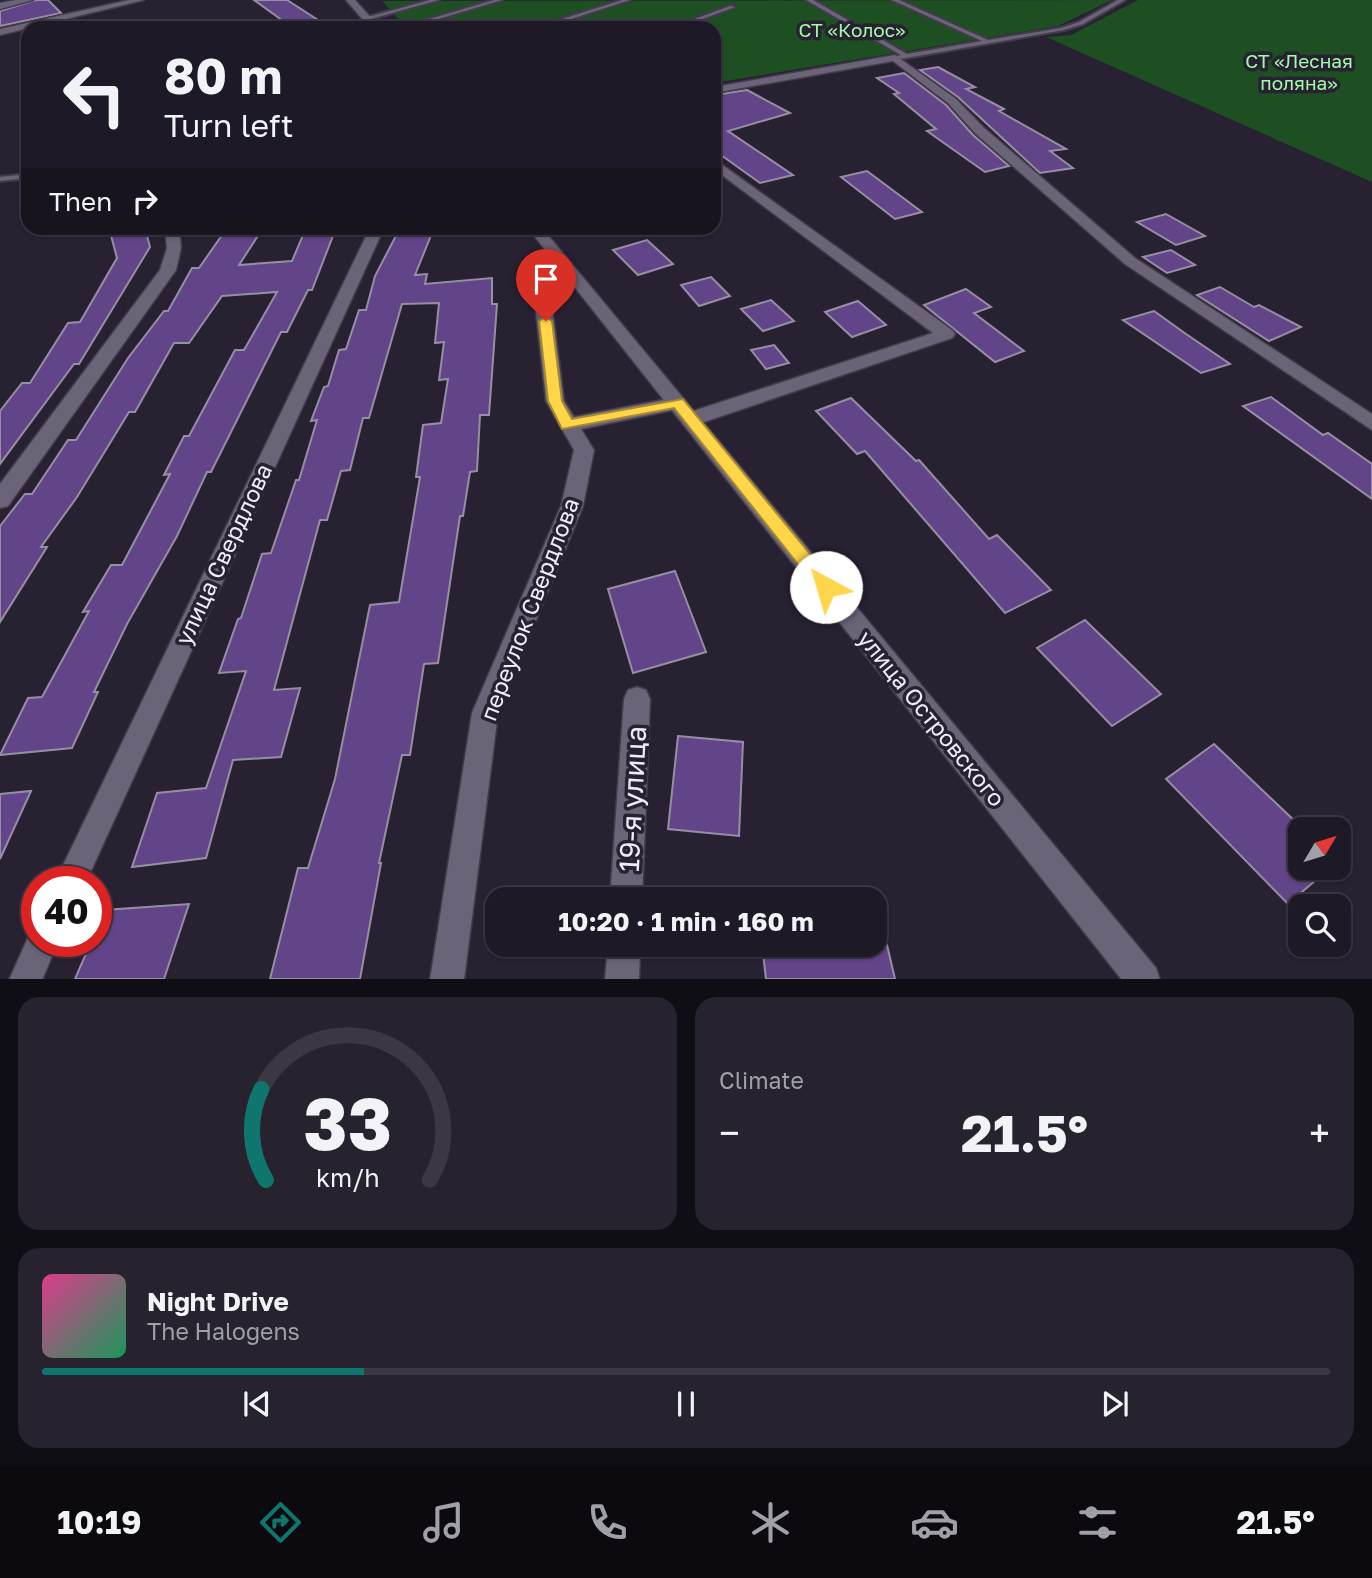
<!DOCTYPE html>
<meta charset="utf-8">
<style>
body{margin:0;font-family:"Golos Text",sans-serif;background:#26222e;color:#f1f3f6;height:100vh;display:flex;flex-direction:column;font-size:26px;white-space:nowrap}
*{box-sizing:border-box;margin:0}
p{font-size:23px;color:#a1a0a7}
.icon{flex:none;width:38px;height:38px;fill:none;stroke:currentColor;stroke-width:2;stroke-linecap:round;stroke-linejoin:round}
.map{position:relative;height:979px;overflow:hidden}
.panel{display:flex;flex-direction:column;gap:18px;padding:18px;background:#100e15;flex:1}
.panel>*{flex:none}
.top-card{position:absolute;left:21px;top:21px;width:700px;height:214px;border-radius:21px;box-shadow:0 2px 5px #0004,0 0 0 2px #3c3843;background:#1e1926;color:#f1f3f6;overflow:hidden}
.needle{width:46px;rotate:52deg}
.controls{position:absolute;left:1288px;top:817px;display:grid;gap:14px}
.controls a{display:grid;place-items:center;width:63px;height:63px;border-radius:14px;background:#1e1926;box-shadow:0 2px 5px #0004,0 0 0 2px #3c3843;font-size:35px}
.speed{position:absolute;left:21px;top:866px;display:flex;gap:14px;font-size:35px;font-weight:700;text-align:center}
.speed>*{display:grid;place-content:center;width:91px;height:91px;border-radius:50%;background:#1e1926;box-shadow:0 2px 5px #0004,0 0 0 2px #3c3843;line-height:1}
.speed .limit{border:10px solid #d22;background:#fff;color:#111}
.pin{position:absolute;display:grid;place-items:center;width:60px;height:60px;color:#fff;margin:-72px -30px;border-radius:50% 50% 50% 0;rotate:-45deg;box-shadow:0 0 7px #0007}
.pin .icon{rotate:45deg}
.me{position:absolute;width:77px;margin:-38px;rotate:321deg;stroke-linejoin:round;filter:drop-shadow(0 0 5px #0008)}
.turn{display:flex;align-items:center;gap:24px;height:147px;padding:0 28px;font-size:32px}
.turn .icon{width:91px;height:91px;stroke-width:2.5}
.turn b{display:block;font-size:49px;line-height:60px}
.then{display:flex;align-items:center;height:66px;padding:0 28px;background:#0003;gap:14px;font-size:26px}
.big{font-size:52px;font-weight:700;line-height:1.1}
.panel .tile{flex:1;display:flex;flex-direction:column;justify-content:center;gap:10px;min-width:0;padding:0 24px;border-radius:21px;background:#26222e}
.panel .dial{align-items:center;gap:0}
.dial svg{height:182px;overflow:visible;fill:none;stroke:#3c3843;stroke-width:7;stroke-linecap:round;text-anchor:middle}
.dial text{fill:#f1f3f6;stroke:none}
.song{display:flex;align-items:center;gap:21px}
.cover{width:84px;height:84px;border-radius:10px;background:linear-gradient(135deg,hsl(330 70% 55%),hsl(150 70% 35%))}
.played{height:7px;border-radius:4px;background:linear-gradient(90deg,#0f766e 25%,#3c3843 25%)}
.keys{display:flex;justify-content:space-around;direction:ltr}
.heat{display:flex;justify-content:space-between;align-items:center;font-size:38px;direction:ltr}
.panel .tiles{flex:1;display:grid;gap:18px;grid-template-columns:1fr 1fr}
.tile:last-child{grid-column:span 2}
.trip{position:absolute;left:485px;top:887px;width:402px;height:70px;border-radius:21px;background:#1e1926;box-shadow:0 2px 5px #0004,0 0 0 2px #3c3843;font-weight:700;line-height:70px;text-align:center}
.dock{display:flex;height:112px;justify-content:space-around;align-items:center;background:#0c0a0f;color:#a1a0a7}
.dock .icon{width:49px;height:49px}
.dock .selected{color:#0f766e}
.dock b{font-size:32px;color:#f1f3f6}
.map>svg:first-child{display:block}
.green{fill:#1d4f23}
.building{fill:#624488;stroke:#968ea3;stroke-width:2}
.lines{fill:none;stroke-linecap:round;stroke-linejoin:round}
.service-casing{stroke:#423c4a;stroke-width:4}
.minor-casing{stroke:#423c4a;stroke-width:3}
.tertiary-casing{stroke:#423c4a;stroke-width:3}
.service{fill:#6b6377;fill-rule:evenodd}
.minor{fill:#6b6377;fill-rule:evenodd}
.tertiary{fill:#6b6377;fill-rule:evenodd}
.route{fill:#ffd54a;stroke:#a68a30;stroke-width:2}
.labels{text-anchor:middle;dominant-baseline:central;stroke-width:7;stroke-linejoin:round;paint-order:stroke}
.far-park-label{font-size:19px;fill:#a2fba8;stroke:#282132}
.street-label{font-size:23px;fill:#efebf7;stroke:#282132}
.near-street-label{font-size:28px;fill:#efebf7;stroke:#282132}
</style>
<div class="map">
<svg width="1372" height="980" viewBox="0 0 1372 980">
<rect width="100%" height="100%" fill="#282132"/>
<g class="green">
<path d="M1112 0 1058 26 714 83V28H407L382 1Z"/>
<path d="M1138 0H1372V182L1046 37 1071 35Z"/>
</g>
<g class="building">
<path d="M36 0H48L61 13 0 26V11Z"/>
<path d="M254 0H287L318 20 290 26Z"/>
<path d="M938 67 975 87 966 89 1004 109 999 111 1066 149 1050 151 1073 168 1040 173 958 97 920 70Z"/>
<path d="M904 73 946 105 973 135 1009 166 985 172 927 131 936 129 894 94 899 93 877 78Z"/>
<path d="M747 90 790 113 728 131 793 175 760 183 714 150V95Z"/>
<path d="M867 171 922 212 895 219 841 177Z"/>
<path d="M1166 214 1205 236 1176 245 1137 222Z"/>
<path d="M109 228H145L150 247 79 364H74L0 464V411L22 383H30L68 323 80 322 117 258Z"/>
<path d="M227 228H263L239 265 292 261 306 228H336L312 290H308L287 332H281L211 472H207L177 536 127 624 94 692H98L72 748 0 755 28 698 42 697 89 611 83 612 111 565H122L170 474 164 475 184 436H189L235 350H244L277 292 222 296 189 343H174L135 412H129L77 497 41 547H47L0 622V526L25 494H32L68 440H76L128 358 164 311H168L192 268H199Z"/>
<path d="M400 228H434L415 275 427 274 425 284 492 278V304H497L489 415H480L477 471 470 472 463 516H460L438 663 424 664 410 755H402L379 863H381L360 979H270L298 868H308L335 779 370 605 399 602 420 477H416L423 425 441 423 448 379 439 380 444 342 435 343 439 303 402 304 369 418H363L350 470 341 471 327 520H320L274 690 300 688 281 757 233 760 206 858 132 867 157 793 206 788 246 671 219 673 238 619 241 618 262 554 271 553 296 480H299L317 420 311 421 324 387 328 386 339 350 346 349 359 310H366L375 276Z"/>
<path d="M647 240 673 264 638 275 613 250Z"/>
<path d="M1171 250 1195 265 1167 273 1143 257Z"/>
<path d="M711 277 730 296 699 306 681 285Z"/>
<path d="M1220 287 1254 307 1259 305 1301 327 1269 341 1197 295Z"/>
<path d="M966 289 991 307 974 313 1024 351 995 362 924 305Z"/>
<path d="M771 300 794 321 763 331 741 309Z"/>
<path d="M858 301 886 325 852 337 825 312Z"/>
<path d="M1154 311 1186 334 1230 364 1201 373 1123 320Z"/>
<path d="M774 345 789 363 766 369 751 350Z"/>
<path d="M1271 397 1323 435 1328 433 1372 464V499L1243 406Z"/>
<path d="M851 398 916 461 919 460 989 539 997 535 1051 590 1005 613 865 451 857 454 816 411Z"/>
<path d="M675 571 706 652 633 673 608 589Z"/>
<path d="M1085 620 1161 694 1112 726 1037 648Z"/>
<path d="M678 736 743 742 739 836 668 829Z"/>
<path d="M1214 744 1300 826V868H1330L1288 904 1166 779Z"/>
<path d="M31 791 0 859V794Z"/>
<path d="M189 904 164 979H75L91 942H96V928L104 910Z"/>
<path d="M762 945H887L895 979H766Z"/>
</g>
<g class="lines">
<g class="service-casing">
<g id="service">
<path d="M430 0H439L367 20 364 18Z"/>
<path d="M494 0H502L408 28H399Z"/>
<path d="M622 0H630L543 28H534Z"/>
<path d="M806 0H813L907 54 982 41 892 0H899L988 40 1061 28 1079 22 1118 0H1125L1083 24 1064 30 895 60 893 57 901 55Z"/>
<path d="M730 6 735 7 678 28H670Z"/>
<path d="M28 174V178L0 181V177Z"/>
</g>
</g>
<g class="minor-casing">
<g id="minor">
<path d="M16 0H33L0 9V3Z"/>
<path d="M129 0H144L0 35V29Z"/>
<path d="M895 55 956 99 983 127 1135 258 1372 414V430L1125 264 975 133 948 103 893 61 714 93V87Z"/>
<path d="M714 159 952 330 955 334 952 338 698 424H684L681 419 684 414 933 333 714 169Z"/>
<path d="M165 228H179L181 248 176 270 8 506 0 508V484L160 270 167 248Z"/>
<path d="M370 228H384L86 882H55Z"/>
<path d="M555 248 562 252 547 269 564 401 574 417 678 397 687 403 678 409 581 429 594 450 583 506 498 713 464 980H430L472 713 561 506 574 450 546 401 531 268 550 249Z"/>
<path d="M637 687 646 690 650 699 642 900H610L624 699 628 690Z"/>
<path d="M37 928V942H58L42 980H9L31 931Z"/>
<path d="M608 945H640L639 980H605Z"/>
</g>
</g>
<g class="tertiary-casing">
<g id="tertiary">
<path d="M346 0H355L380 28H370Z"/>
<path d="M528 228H542L1156 968 1160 980H1122Z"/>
</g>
</g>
<use href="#service" class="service"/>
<use href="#minor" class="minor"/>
<use href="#tertiary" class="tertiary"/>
</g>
<path class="route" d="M546 317 552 321 562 401 572 419 683 399 833 582 835 587 833 592H820L674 408 562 429 548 401 539 321Z"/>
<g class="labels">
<g class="far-park-label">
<text x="852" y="29">СТ «Колос»</text>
<text x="1299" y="60">СТ «Лесная<tspan x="1299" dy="22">поляна»</tspan></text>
</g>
<g class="street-label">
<text transform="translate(223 554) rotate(-65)">улица Свердлова</text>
<text transform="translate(529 609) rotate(-69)">переулок Свердлова</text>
<text transform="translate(932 718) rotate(51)">улица Островского</text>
</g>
<g class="near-street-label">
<text transform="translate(632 799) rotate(-87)">19-я улица</text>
</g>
</g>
</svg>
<div class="controls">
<a><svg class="needle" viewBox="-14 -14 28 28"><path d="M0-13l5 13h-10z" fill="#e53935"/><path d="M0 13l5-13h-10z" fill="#a1a0a7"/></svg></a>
<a><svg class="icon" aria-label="search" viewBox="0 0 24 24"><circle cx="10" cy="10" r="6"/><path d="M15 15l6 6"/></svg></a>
</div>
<div class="speed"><div class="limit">40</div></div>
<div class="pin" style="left:546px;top:321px;background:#d93025"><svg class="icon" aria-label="arrive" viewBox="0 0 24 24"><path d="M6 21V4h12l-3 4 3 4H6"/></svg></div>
<svg class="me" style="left:826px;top:587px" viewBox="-20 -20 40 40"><circle r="19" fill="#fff"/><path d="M0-13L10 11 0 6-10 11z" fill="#ffd54a"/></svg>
<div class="trip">10:20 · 1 min · 160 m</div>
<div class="top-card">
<div class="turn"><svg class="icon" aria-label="left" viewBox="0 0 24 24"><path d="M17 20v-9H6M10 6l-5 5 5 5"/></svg><div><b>80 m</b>Turn left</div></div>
<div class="then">Then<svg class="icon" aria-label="right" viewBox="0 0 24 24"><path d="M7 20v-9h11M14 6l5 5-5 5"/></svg></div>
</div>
</div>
<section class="panel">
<div class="tiles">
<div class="tile dial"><svg viewBox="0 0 100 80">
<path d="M14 69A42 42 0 1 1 86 69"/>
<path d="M14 69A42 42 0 0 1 12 29" stroke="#0f766e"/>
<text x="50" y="56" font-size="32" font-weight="700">33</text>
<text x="50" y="72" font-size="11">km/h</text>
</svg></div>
<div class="tile"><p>Climate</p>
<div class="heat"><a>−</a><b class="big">21.5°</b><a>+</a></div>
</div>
<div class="tile">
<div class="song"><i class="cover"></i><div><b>Night Drive</b><p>The Halogens</p></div></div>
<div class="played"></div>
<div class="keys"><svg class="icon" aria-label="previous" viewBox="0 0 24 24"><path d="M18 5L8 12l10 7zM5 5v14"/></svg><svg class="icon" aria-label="pause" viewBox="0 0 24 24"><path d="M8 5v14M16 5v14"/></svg><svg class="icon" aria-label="next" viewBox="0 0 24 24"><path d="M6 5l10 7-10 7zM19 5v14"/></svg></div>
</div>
</div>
</section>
<nav class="dock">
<b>10:19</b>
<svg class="icon selected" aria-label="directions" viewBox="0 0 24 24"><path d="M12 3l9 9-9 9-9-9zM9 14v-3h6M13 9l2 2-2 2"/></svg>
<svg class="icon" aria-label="music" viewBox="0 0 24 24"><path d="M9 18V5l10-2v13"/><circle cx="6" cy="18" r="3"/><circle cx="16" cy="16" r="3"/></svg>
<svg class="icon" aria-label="phone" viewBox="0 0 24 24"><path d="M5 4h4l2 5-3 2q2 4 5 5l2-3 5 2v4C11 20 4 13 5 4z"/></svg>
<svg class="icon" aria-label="climate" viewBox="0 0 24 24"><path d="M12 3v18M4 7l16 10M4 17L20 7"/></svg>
<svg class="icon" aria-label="car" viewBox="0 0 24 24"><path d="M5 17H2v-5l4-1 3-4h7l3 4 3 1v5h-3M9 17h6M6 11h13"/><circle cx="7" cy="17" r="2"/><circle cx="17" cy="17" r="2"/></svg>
<svg class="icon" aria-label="filters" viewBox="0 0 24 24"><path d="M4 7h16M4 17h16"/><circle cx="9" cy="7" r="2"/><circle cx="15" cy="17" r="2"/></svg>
<b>21.5°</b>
</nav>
